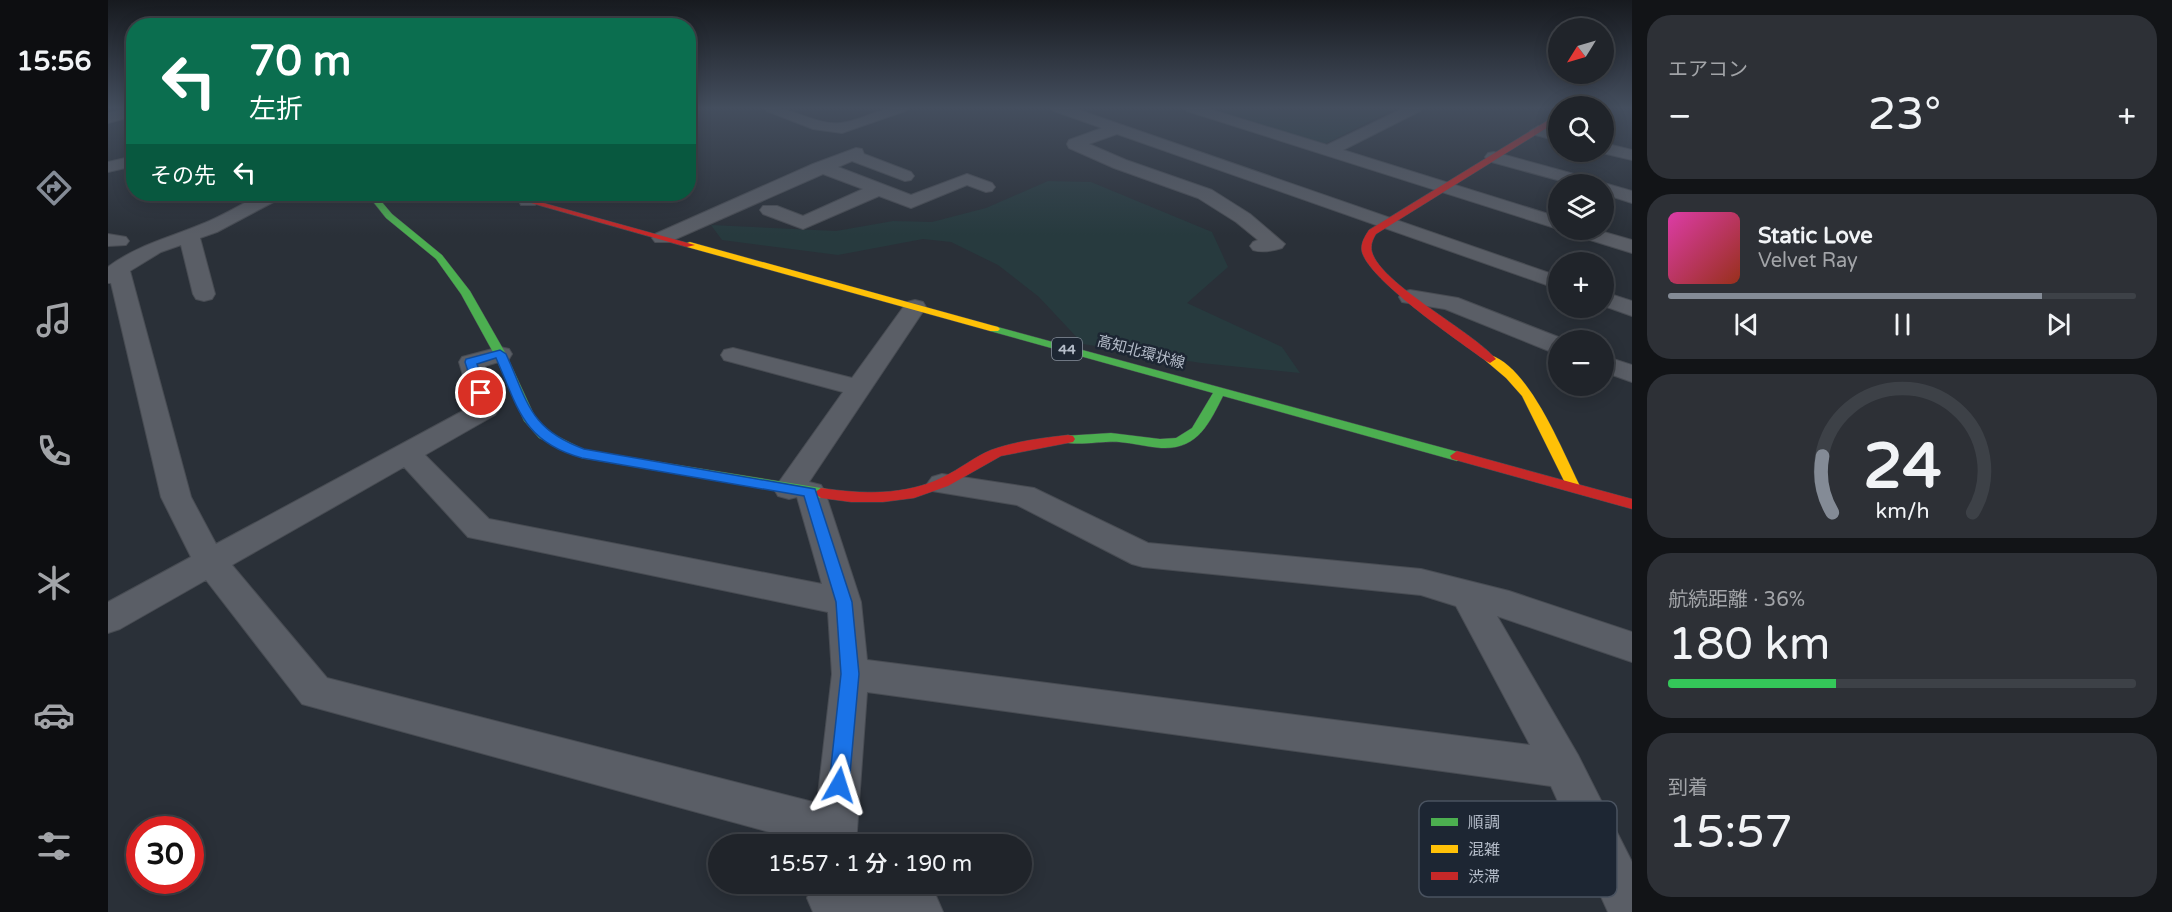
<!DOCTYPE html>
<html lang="ja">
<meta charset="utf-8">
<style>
body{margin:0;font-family:"Varela Round","Noto Sans JP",sans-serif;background:#2d3036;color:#f1f3f6;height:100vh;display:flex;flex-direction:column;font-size:22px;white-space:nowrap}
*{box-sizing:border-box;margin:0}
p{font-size:20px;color:#a2a4a8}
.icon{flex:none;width:33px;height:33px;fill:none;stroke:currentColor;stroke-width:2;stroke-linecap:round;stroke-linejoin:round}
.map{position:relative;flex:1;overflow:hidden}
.drawer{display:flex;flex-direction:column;gap:15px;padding:15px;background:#121417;width:540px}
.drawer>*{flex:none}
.guide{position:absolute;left:18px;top:18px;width:570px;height:183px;border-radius:24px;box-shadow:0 3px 15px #0003,0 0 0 2px #3d4147;background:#0b6e4f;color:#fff;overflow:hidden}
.needle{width:39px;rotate:233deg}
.fabs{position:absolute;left:1440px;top:18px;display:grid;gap:12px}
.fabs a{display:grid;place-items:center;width:66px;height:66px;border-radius:50%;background:#20242a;box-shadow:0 3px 15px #0003,0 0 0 2px #3d4147;font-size:30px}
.speed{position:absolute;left:18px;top:816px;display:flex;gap:12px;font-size:30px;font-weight:700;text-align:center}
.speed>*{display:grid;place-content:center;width:78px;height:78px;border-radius:50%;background:#20242a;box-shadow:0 3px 15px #0003,0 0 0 2px #3d4147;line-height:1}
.speed .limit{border:9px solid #d22;background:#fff;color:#111}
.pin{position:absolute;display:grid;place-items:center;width:51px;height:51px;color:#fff;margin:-26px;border:3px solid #fff;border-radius:50%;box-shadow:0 2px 6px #0007}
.me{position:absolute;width:66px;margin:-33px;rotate:6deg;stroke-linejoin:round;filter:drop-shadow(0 0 4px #0008)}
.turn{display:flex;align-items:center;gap:21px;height:126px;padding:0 24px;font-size:27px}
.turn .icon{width:78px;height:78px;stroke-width:2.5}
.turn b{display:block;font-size:42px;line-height:51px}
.then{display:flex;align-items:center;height:57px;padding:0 24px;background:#0003;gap:12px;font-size:22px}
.big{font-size:45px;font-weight:600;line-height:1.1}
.drawer .tile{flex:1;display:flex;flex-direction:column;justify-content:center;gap:9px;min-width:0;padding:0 21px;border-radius:24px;background:#2d3036}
.drawer .dial{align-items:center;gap:0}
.dial svg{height:156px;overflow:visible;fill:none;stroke:#3d4147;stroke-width:7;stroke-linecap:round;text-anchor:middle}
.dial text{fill:#f1f3f6;stroke:none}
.song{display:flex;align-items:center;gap:18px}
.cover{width:72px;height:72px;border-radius:9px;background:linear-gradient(135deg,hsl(320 70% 55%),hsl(10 70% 35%))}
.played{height:6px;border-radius:3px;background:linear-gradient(90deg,#848b96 80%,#3d4147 80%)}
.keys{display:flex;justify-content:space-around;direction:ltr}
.heat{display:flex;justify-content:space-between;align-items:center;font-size:33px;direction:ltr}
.charge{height:9px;border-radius:4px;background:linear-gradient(90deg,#34c759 36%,#3d4147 0)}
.trip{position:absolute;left:600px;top:834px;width:324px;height:60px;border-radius:30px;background:#20242a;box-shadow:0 3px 15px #0003,0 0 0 2px #3d4147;font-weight:600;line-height:60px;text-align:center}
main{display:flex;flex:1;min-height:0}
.menu{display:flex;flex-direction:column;width:108px;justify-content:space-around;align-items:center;background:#0d0e11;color:#a2a4a8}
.menu .icon{width:42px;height:42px}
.menu .selected{color:#848b96}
.menu b{font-size:27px;color:#f1f3f6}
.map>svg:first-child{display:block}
.green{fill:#273a3e}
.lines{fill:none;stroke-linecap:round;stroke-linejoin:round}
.street-casing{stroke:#484c53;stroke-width:2}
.fast-casing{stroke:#484c53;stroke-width:1}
.slow-casing{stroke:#484c53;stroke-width:1}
.jam-casing{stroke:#484c53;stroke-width:1}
.street{fill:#5a5e66;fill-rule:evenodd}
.fast{fill:#4caf50;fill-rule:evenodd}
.slow{fill:#ffc107;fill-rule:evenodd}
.jam{fill:#c62828;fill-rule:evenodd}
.route{fill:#1a73e8;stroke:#114b97;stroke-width:1.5}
.labels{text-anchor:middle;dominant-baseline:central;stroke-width:5;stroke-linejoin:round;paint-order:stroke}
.shield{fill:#1d2633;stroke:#878f9c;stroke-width:1.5}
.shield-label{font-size:14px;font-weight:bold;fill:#b4bcc9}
.street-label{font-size:15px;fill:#b4bcc9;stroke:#1d2633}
.key{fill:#1d2633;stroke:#4a5360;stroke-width:1.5}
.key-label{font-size:16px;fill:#b4bcc9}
</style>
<main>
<nav class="menu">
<b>15:56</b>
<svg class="icon selected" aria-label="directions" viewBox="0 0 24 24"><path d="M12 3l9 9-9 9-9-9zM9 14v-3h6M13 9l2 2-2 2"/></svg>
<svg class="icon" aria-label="music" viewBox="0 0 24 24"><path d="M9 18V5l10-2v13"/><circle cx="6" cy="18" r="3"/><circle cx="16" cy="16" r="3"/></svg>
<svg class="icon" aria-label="phone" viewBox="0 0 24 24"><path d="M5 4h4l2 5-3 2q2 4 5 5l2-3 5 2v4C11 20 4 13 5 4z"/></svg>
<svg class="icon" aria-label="climate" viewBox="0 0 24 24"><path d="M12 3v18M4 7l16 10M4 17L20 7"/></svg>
<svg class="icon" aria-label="car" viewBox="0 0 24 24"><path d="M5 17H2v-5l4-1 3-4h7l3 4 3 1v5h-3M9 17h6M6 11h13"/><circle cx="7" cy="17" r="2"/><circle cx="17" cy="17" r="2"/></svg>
<svg class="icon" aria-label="filters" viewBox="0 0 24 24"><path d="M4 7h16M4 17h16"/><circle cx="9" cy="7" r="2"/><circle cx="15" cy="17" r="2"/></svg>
</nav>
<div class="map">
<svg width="1524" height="912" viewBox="0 0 1524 912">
<rect width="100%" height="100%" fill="#2a3038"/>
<g class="green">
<path d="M1123 108H1157L1184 111 1201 108H1288L1215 145 1113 113Z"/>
<path d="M940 181 983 182 1104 232 1120 267 1079 303 1174 347 1192 373 1093 363 975 344 931 297 890 265 843 242 815 239 730 255 614 240 603 225 728 231 785 221 824 222 878 208Z"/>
</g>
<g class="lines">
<g class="street-casing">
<g id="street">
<path d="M21 108H26V116L0 123V113Z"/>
<path d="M656 108C685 106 707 126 733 123 757 120 771 106 800 108L797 111 734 133 705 129 659 111Z"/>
<path d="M943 108H965L1450 276V289L1009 134 981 144 1018 160 1104 190 1142 214 1177 244 1174 248C1164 251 1155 253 1145 250L1142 246 1145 242 1150 240 1128 222 1090 198 1006 168 961 148 959 144 961 140 994 128 946 111Z"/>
<path d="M1076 108H1098L1219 145 1296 108H1314L1312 111 1235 150 1450 217V229L1079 111Z"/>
<path d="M1430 126 1450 131V141L1424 134 1422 131Z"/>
<path d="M1496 143 1524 150V160L1490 152H1496Z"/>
<path d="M748 148 754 149 756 154 803 172 806 176 803 180 797 181 744 161 730 167 803 195 859 174 884 183 887 187 884 191 878 192 859 185 803 208 771 196 695 229 655 214 652 210 655 206H669L695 216 755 189 715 174 561 242H547L544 238 547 234 705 164Z"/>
<path d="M1386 152 1488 180 1491 184 1496 183 1524 191V203L1496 194V184H1464L1380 161 1377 157 1380 153Z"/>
<path d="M26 156V166L0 172V162Z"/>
<path d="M153 194H175L173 198 109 232 92 238 107 294 104 299 96 301 88 299 85 294 73 245 53 252 22 271 83 497 108 544 364 406 351 362 354 357 392 347 401 349 404 354 401 359 377 366 391 409 387 415 317 455 381 519 714 584 689 497 681 499 670 496 666 489 735 392 616 360 613 355 616 350 625 348 744 378 799 302 807 300 815 302 818 307 701 482 713 485 717 492 753 602 759 660 1422 745 1348 606 1313 595 1035 567 1024 564 909 505 824 491 819 484 824 477 834 474 926 488 1040 543 1313 569 1401 591 1524 632V662L1389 616 1470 755 1524 862V912H1500L1443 786 759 692 748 844H705L194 704 98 580 12 629 0 633V602L83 557 53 497 3 283H0V267C29 245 61 238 94 224 114 216 134 204 153 194ZM296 467 360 537 720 612 724 674 709 803 219 678 124 565Z"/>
<path d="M421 194H443L427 205H413L411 201Z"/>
<path d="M1460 230H1489L1524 240V253L1463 234Z"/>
<path d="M0 234 18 237 21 241 18 245 0 246Z"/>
<path d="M1302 290 1350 298 1458 340H1450V353L1441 351 1337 309 1294 302 1291 297 1294 292Z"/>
<path d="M1496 292 1524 301V316L1496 306Z"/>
<path d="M1496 356 1524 365V382L1496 372Z"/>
<path d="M705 884C747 884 789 880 828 896L835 912H705L699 898Z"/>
</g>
</g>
<g class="fast-casing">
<g id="fast">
<path d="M259 194H267L284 214 334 255 362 291 398 354 428 419 441 432 477 450 713 488 718 489 720 493 718 497 713 498 474 458 431 438 416 421 386 354 353 294 328 259 278 218Z"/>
<path d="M886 326 1354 453 1356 456 1349 461 1115 396C1101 424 1089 450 1053 448 1039 447 1025 443 1011 442 995 441 970 446 955 442L953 439 955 436 1003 433 1052 439 1068 438 1084 428 1105 393 882 331V327Z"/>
</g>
</g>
<g class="slow-casing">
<g id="slow">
<path d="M582 242 890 327 892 329 890 331H882L579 247V243Z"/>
<path d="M1382 355C1422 367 1455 453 1473 488L1471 491H1461L1414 396 1398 378 1378 361 1376 359 1378 357Z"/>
</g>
</g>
<g class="jam-casing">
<g id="jam">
<path d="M1447 116H1450V121L1268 234C1265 239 1262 245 1264 252 1273 284 1364 331 1388 359L1382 363 1378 361C1351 341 1262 281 1254 252 1252 244 1257 236 1261 230Z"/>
<path d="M391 194H403L587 245 579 247Z"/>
<path d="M960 435 965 436 967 439 965 442 893 456 840 486 806 498 775 502H743L713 498 706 493 713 488C754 494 797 496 835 477 852 469 866 457 883 450 908 441 934 438 960 435Z"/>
<path d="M1349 451 1524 499V509L1344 459 1342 456Z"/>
</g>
</g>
<use href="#street" class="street"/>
<use href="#fast" class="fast"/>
<use href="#slow" class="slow"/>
<use href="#jam" class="jam"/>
</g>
<linearGradient id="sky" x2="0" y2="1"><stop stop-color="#171a1f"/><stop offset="0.46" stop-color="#444e5e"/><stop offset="1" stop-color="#444e5e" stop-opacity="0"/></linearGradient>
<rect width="1524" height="235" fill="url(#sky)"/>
<path class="route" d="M392 350 398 354C420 402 421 429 476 449L707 489 744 602 751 674 741 785 738 792 731 794 724 792 721 785 733 674 728 602 696 496 474 458C415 442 410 408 388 358L369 364 379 393 373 397 367 393 357 362 358 359Z"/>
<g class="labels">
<rect class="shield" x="944" y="338" width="30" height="22" rx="4.5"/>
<g class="shield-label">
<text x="959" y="349">44</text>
</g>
<g class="street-label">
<text transform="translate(1033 352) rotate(15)">高知北環状線</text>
</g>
</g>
<rect x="1311" y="801" width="198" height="96" rx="9" class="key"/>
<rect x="1323" y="818" width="27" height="8" fill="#4caf50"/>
<rect x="1323" y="845" width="27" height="8" fill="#ffc107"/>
<rect x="1323" y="872" width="27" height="8" fill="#c62828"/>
<g class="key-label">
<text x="1360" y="828">順調</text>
<text x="1360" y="855">混雑</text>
<text x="1360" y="882">渋滞</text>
</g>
</svg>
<div class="fabs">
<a><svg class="needle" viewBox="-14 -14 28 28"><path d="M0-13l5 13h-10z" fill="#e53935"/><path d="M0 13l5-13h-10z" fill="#a2a4a8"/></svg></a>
<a><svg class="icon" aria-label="search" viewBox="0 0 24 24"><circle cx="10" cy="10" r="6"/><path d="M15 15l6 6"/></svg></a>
<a><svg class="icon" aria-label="layers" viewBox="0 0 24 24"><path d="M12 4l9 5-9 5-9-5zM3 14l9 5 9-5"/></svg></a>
<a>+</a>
<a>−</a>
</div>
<div class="speed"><div class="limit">30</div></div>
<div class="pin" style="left:373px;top:393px;background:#d93025"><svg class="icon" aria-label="arrive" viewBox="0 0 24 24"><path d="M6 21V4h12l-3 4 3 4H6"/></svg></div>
<svg class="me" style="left:731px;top:785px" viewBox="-20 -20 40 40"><path d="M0-17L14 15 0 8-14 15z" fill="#1a73e8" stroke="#fff" stroke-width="4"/></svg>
<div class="trip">15:57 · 1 分 · 190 m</div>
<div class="guide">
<div class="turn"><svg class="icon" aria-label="left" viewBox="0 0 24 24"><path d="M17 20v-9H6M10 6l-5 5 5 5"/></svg><div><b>70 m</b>左折</div></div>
<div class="then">その先<svg class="icon" aria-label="left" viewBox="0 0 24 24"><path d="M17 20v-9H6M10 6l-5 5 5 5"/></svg></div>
</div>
</div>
<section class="drawer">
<div class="tile"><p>エアコン</p>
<div class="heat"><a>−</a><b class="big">23°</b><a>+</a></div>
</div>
<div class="tile">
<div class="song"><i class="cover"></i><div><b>Static Love</b><p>Velvet Ray</p></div></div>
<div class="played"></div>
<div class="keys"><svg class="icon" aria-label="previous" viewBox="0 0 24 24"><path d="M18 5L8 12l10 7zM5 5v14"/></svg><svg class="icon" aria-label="pause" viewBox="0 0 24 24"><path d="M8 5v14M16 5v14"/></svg><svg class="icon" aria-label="next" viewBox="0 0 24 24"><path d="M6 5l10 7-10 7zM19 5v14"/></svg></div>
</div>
<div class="tile dial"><svg viewBox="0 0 100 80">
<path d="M14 69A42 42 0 1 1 86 69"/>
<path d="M14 69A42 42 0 0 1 9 40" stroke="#848b96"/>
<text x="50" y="56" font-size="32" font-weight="700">24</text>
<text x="50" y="72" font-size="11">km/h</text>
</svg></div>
<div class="tile"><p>航続距離 · 36%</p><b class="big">180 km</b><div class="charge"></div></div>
<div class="tile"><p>到着</p><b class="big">15:57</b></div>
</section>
</main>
